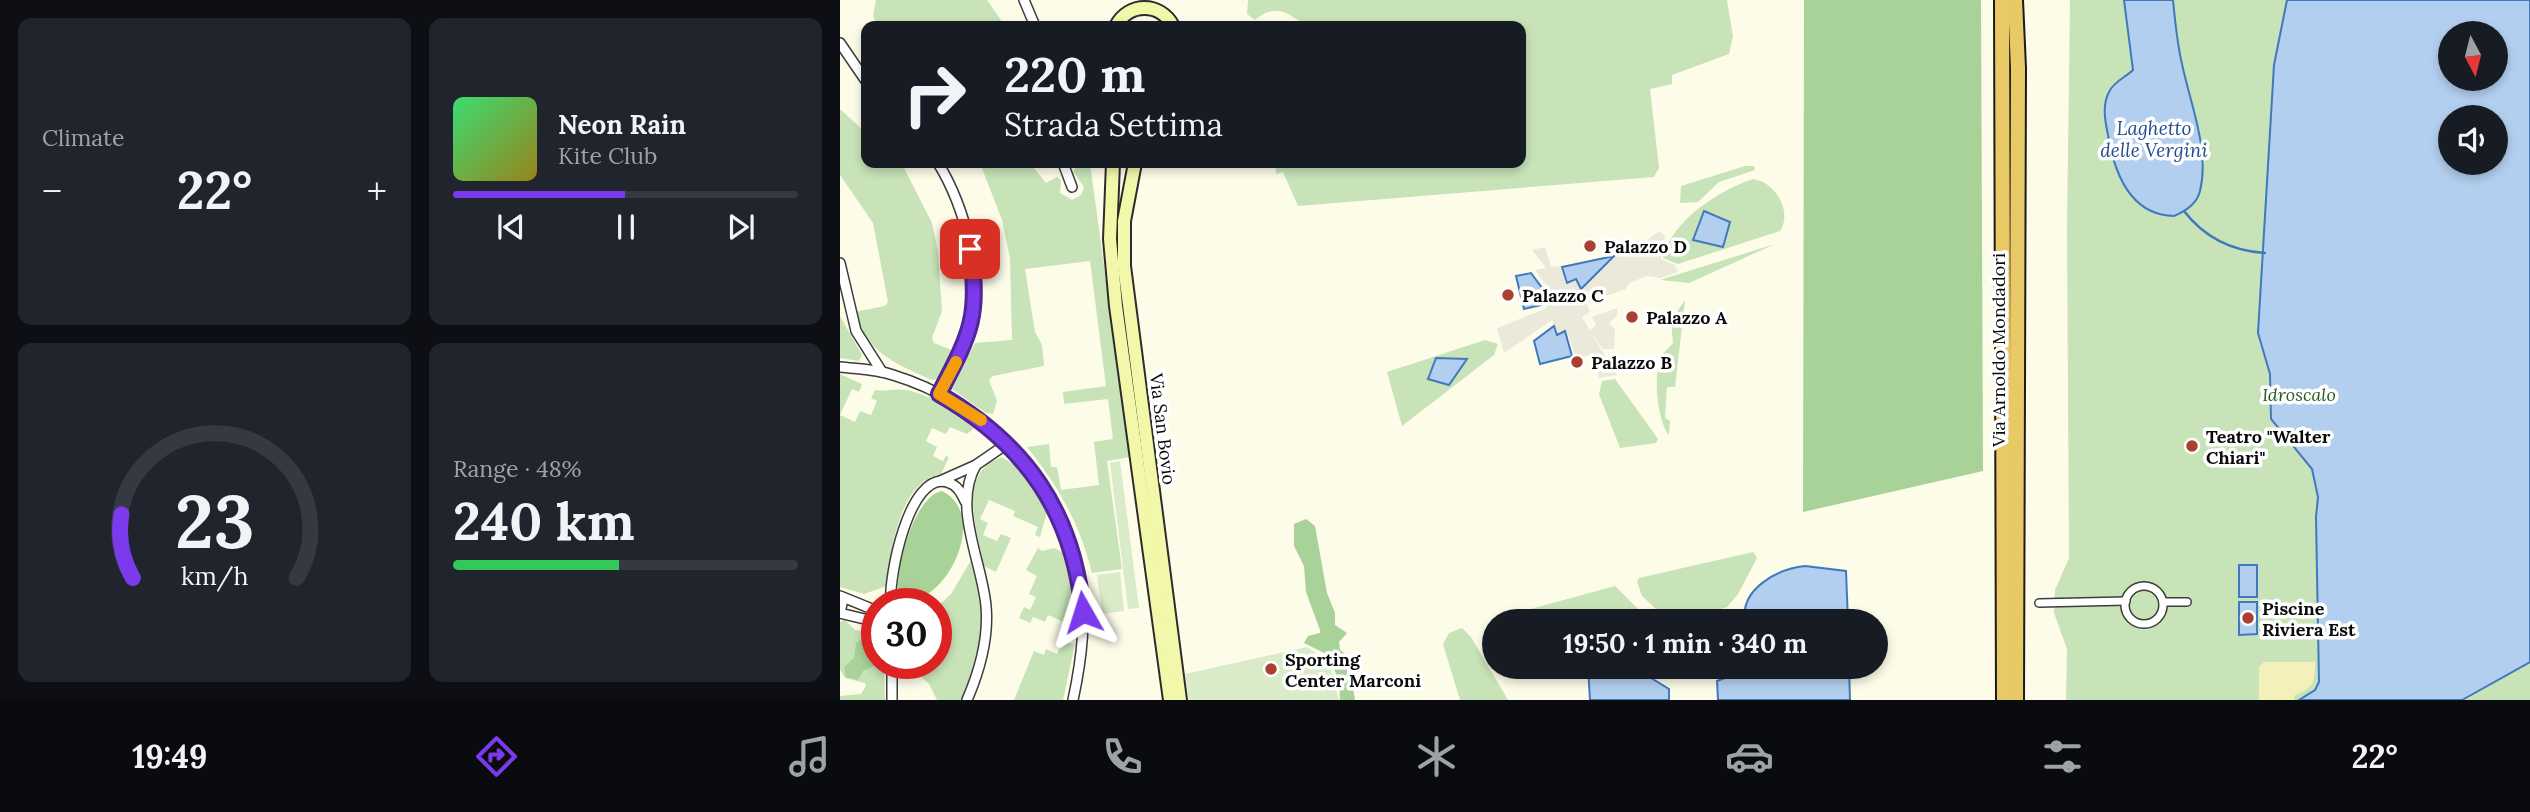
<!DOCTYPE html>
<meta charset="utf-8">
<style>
body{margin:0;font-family:Lora,serif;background:#20242c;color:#f1f3f6;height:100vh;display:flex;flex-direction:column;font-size:26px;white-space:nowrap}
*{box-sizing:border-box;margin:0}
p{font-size:23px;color:#9ea1a6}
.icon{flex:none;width:38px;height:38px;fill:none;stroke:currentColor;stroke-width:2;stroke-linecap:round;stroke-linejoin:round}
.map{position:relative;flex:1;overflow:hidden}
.details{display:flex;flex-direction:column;gap:18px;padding:18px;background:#0d0f14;width:840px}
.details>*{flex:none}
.top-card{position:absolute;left:21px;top:21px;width:665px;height:147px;border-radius:14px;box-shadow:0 4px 10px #0003;background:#171b24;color:#f1f3f6;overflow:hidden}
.needle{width:46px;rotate:173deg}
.buttons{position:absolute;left:1598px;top:21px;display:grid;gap:14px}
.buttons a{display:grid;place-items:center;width:70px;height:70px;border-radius:50%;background:#171b24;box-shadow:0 4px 10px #0003;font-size:35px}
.speed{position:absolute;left:21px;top:588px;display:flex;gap:14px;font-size:35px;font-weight:700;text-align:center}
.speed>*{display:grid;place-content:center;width:91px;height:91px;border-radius:50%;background:#171b24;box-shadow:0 4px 10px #0003;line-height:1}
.speed .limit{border:10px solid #d22;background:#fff;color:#111}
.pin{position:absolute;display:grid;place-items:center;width:60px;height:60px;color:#fff;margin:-30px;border-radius:14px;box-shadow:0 4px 10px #0006}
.me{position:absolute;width:77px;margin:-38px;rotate:354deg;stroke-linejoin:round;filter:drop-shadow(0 0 5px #0008)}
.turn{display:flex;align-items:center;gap:24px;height:147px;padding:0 28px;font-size:32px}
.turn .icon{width:91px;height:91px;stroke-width:2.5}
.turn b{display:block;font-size:49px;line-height:60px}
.big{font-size:52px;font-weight:800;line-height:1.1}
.details .tile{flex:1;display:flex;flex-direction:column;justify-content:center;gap:10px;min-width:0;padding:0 24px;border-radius:14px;background:#20242c}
.details .dial{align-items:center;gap:0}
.dial svg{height:182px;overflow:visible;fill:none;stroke:#363941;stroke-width:7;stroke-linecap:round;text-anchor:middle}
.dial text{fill:#f1f3f6;stroke:none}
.song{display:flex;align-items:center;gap:21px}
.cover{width:84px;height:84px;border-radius:10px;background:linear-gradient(135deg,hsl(140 70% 55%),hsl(50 70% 35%))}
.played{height:7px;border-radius:4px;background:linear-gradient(90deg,#7c3aed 50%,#363941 50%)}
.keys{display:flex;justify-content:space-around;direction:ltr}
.heat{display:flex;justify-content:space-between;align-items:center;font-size:38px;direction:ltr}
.charge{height:10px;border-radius:5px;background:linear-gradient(90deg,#34c759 48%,#363941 0)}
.details .tiles{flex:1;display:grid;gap:18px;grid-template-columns:repeat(2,1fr)}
.trip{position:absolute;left:642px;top:609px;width:406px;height:70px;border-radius:35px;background:#171b24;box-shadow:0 4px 10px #0003;font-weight:800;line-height:70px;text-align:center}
.dock{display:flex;height:112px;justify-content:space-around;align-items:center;background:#090b0e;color:#9ea1a6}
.dock .icon{width:49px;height:49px}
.dock .on{color:#7c3aed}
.dock b{font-size:32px;color:#f1f3f6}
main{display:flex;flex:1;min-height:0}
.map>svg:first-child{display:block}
.green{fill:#c7e3b7;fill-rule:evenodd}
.forest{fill:#a9d298}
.sand{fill:#f4f0ba}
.pitch{fill:#d9ebc8}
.plaza{fill:#ebe9da}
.water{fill:#b3cfef;stroke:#4179be;stroke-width:2;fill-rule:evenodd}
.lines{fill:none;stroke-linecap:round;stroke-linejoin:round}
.stream{stroke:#4179be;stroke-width:2.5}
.pedestrian-casing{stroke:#3d3d3d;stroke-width:10}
.minor-casing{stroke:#3d3d3d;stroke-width:12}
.secondary-casing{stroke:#2c2c2c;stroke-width:16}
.trunk-casing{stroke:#1b1b1b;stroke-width:18}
.pedestrian{stroke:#fff;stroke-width:7}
.minor{stroke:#fff;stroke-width:9}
.secondary{stroke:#f3f7aa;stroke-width:12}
.trunk{stroke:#e8c965;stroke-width:14}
.route-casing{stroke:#51269a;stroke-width:18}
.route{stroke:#7c3aed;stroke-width:12}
.slow{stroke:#f59e0b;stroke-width:12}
.poi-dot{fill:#ab3f31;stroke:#fff;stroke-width:2.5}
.labels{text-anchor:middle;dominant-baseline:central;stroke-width:7;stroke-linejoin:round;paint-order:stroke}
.poi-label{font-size:18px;font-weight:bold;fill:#0a0a0a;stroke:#fff;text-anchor:start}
.street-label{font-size:18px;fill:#0a0a0a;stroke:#fff}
.park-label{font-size:18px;font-style:italic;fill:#255a22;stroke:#fff}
.water-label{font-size:19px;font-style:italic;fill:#214d8e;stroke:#fff}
</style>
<main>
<section class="details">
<div class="tiles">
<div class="tile"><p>Climate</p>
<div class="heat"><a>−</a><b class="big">22°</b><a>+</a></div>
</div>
<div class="tile">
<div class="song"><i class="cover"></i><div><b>Neon Rain</b><p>Kite Club</p></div></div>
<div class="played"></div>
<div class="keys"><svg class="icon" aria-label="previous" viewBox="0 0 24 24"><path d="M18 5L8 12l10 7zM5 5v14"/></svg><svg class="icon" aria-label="pause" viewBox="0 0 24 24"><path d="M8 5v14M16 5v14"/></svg><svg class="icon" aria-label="next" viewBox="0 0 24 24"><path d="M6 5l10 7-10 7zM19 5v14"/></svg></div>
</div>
<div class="tile dial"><svg viewBox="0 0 100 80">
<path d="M14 69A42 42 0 1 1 86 69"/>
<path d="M14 69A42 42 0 0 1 9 41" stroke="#7c3aed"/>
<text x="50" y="56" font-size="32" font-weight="700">23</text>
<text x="50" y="72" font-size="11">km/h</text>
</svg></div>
<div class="tile"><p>Range · 48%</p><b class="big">240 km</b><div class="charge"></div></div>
</div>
</section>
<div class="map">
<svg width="1690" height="700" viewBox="0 0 1690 700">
<rect width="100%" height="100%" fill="#fdfce9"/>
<g class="green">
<path d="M36 0H147L165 26H38L33 16Z"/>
<path d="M408 0H887L893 36 889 54 832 75V84L810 89 819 168 814 177 458 206 443 172 436 174 435 163H681V26H468C450 17 439 0 415 20L407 14Z"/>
<path d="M1230 0H1690V700H1226L1227 649 1214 613 1215 590 1229 558 1227 229ZM1610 33H1656V79H1610ZM1610 117H1656V163H1610Z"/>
<path d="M0 109 26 133V163L62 164 92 223 98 252 102 311 92 338 94 343 114 351 98 379 92 380C54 363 29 354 14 312L45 306 48 302 33 223 0 175Z"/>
<path d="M140 163H190L206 183 217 177 221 180 220 193 232 200 241 195 244 187 233 171 237 167 236 163H250L290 457 267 461 282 569 252 573C240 524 219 487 187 447L209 444 211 467H217L221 490 259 485 254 442 273 439 268 399 224 404 223 392 266 386 250 261 185 269 195 332 202 345 204 366 153 376 149 380 157 401 153 414 146 413 112 389 135 343 172 340 170 258 162 220Z"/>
<path d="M905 166H914L915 170 879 182 858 202 840 203 841 186Z"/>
<path d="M913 179C935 182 953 211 940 231L838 264 823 258C830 222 879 190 913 179Z"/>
<path d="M935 244 849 283 820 280Z"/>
<path d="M845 300 835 387H827L825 418 830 421 829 435C817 421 813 374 821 357 823 352 830 347 833 343L831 320Z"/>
<path d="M0 316 22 355 19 361 0 358Z"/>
<path d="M645 340 658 344 654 355 562 426 547 372Z"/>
<path d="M0 374 22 384 19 392 12 389 0 415 15 422 20 411 31 415 37 401 31 398 35 390C46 392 57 388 67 390 87 394 122 413 134 428L127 434 110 427 106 434 92 428 86 441 97 447 93 456 103 461 106 456 109 457 101 474C59 481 50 552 47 586L24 594 0 587Z"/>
<path d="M775 379 818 439 816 443 780 448 759 394 762 381Z"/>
<path d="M162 457 179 468 207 512 200 537 195 535 198 527 173 516 175 511 149 500 140 519 148 523 143 535 157 541 161 534 171 538 156 572 144 566C137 532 116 471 162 457Z"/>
<path d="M198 548 202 551 214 548 222 552 234 597 236 636H221L226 623 208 615 205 622 193 617 190 623 179 618 184 607 190 610 196 597 189 594 197 576 186 570Z"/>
<path d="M913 552 917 558 898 594 887 607 864 614V610L827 613 818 611 802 596 797 582 799 578Z"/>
<path d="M133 557C147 613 144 647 123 700H97L89 684 74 670 75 663H96V608L111 594Z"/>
<path d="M775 586 803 614 827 621H655L661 617Z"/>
<path d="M5 620 15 630 37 634V663H44L45 700H0V696L21 694 26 686 25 683 5 678 0 670V622Z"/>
<path d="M622 628 631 637 668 700H620L603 644 609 633Z"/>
<path d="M222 642 235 644 223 700H174L194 651 204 655 206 649 217 654Z"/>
</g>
<g class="forest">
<path d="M964 0H1141L1143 471 963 512Z"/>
<path d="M102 491C151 515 105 609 60 601 51 577 74 495 102 491Z"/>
<path d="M466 519 475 526 487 593 495 613V625L507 633 499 642 500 650 508 656 507 672 512 681 515 700H500L499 683 490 656 464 643 468 636 480 633V630L466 592 464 566 454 546V524Z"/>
<path d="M30 634 37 638 36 665 23 671 18 680 6 677 4 667 14 658 16 643Z"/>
</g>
<path class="sand" d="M1424 662H1475C1475 682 1474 688 1455 695L1454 700H1419V667Z"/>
<g class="pitch">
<path d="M280 461 299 608 288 609 270 463Z"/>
<path d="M280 572 284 611 262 614 257 575Z"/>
<path d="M467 647 489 663 499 700H349L345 674Z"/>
</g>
<path class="plaza" d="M820 231 825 236 821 259 835 265 838 272 821 278 806 276 788 284 786 289 746 303 750 312 742 317 750 330 756 325 752 317 777 308V316L769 323 775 330 774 349H763L751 333 777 375 759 378 752 355 736 357 726 330 718 333 712 320 664 353 657 328 707 308 703 298 711 292 695 270 706 268 692 250 705 247 711 267 720 266 726 284 736 280 741 289 775 255 790 256 788 253Z"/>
<g class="water">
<path d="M1284 0H1333C1335 21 1337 43 1342 64 1350 103 1370 150 1360 191 1357 204 1346 211 1334 216 1289 215 1274 171 1268 135 1265 121 1262 105 1269 92 1273 82 1286 77 1293 70Z"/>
<path d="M1447 0H1690V662L1622 700H1459L1475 690 1479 682 1476 517 1478 497 1472 469 1431 419 1430 374 1418 333 1434 65ZM1610 33H1656V79H1610ZM1610 117H1656V163H1610Z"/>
<path d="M864 211 890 222 883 247 853 240Z"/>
<path d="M774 256 741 289 736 279 727 283 722 267Z"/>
<path d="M691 273 705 292 697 296 701 305 684 309 676 276Z"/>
<path d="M714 326 717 335 725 331 732 356 700 364 694 341Z"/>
<path d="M596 358 627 359 609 385 588 379Z"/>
<rect x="1399" y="565" width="18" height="32"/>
<path d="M965 566 1006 571 1008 621H905C900 589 937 569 965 566Z"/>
<path d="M1399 602H1417V634L1399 635Z"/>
<path d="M748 667H793L829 689V700H750Z"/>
<path d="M905 667H1009L1010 700H878L877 681 903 671Z"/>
</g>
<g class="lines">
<path class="stream" d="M1344 211C1364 237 1392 251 1425 253"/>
<g class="pedestrian-casing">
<g id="pedestrian">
<circle cx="1304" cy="605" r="19"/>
<path d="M1323 602H1347"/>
<path d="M1199 603 1286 601"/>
</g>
</g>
<g class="minor-casing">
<g id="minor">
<path d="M184 0 195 26"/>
<path d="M0 43 26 81"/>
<path d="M98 163C124 205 146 282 131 331 124 353 110 374 99 394"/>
<path d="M223 163 232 187"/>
<path d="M0 263 16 331 42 372"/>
<path d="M0 367C17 369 36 369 53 375 142 402 221 479 239 572 247 616 242 658 233 700"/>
<path d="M100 481 136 465 168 443"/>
<path d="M0 596 37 611"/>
<path d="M3 599 0 613 37 622"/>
<path d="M51 604C48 578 69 471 107 482 117 485 121 492 125 501"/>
<path d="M52 663V700"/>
<path d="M127 700C140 670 149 639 146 606 142 561 112 507 136 465"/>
</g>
</g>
<g class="secondary-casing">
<g id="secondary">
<path d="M276 26C289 2 320 2 333 26"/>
<path d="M273 163 270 239 276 306 330 700"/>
<path d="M295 163 284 221V266L340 700"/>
</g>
</g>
<g class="trunk-casing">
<g id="trunk">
<path d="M1162 0 1164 700"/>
<path d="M1175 0 1178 68 1176 700"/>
</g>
</g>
<use href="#pedestrian" class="pedestrian"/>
<use href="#minor" class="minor"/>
<use href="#secondary" class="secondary"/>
<use href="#trunk" class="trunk"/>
</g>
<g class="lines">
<g class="route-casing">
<path id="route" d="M130 249C141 317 129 336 99 394 186 444 233 512 243 612"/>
</g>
<use href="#route" class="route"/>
<path class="slow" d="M116 362 99 394 141 420"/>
</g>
<g class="poi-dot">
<circle cx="750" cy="246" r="7"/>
<circle cx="668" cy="295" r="7"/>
<circle cx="792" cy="317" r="7"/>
<circle cx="737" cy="362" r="7"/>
<circle cx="1352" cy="446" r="7"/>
<circle cx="1408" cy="618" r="7"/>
<circle cx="431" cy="669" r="7"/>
</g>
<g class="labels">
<g class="poi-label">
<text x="764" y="246">Palazzo D</text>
<text x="682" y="295">Palazzo C</text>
<text x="806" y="317">Palazzo A</text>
<text x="751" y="362">Palazzo B</text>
<text x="1366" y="436">Teatro "Walter<tspan x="1366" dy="21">Chiari"</tspan></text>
<text x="1422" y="608">Piscine<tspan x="1422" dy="21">Riviera Est</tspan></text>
<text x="445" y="659">Sporting<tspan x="445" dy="21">Center Marconi</tspan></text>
</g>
<g class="street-label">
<text transform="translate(1158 350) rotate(-90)">Via Arnoldo Mondadori</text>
<text transform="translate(323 429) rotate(83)">Via San Bovio</text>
</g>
<g class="park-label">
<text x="1459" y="394">Idroscalo</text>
</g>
<g class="water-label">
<text x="1314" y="128">Laghetto<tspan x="1314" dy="22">delle Vergini</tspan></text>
</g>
</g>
</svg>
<div class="buttons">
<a><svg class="needle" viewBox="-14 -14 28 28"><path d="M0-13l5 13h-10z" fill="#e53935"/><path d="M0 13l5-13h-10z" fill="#9ea1a6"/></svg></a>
<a><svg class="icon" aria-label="sound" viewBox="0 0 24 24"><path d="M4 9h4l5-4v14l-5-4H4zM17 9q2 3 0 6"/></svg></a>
</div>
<div class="speed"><div class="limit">30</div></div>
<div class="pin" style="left:130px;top:249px;background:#d93025"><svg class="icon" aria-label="arrive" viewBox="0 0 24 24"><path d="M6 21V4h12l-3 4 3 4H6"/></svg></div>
<svg class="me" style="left:243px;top:612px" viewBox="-20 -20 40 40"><path d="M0-17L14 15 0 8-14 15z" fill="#7c3aed" stroke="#fff" stroke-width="4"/></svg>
<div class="trip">19:50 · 1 min · 340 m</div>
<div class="top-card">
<div class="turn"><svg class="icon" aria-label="right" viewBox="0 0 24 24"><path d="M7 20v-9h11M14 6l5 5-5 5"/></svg><div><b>220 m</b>Strada Settima</div></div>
</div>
</div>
</main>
<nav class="dock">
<b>19:49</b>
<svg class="icon on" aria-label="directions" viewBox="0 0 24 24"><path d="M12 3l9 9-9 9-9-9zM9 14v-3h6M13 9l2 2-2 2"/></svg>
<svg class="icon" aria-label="music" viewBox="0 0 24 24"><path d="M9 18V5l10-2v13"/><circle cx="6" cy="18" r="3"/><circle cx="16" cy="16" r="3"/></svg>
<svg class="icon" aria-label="phone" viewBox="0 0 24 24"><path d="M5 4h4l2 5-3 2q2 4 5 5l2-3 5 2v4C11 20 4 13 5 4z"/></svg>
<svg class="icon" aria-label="climate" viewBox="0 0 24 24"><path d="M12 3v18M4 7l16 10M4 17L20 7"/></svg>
<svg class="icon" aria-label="car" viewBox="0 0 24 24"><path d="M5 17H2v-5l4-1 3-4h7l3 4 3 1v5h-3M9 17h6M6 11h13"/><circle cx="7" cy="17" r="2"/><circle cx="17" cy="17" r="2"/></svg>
<svg class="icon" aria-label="filters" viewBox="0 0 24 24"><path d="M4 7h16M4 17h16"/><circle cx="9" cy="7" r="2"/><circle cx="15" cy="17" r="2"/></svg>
<b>22°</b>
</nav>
